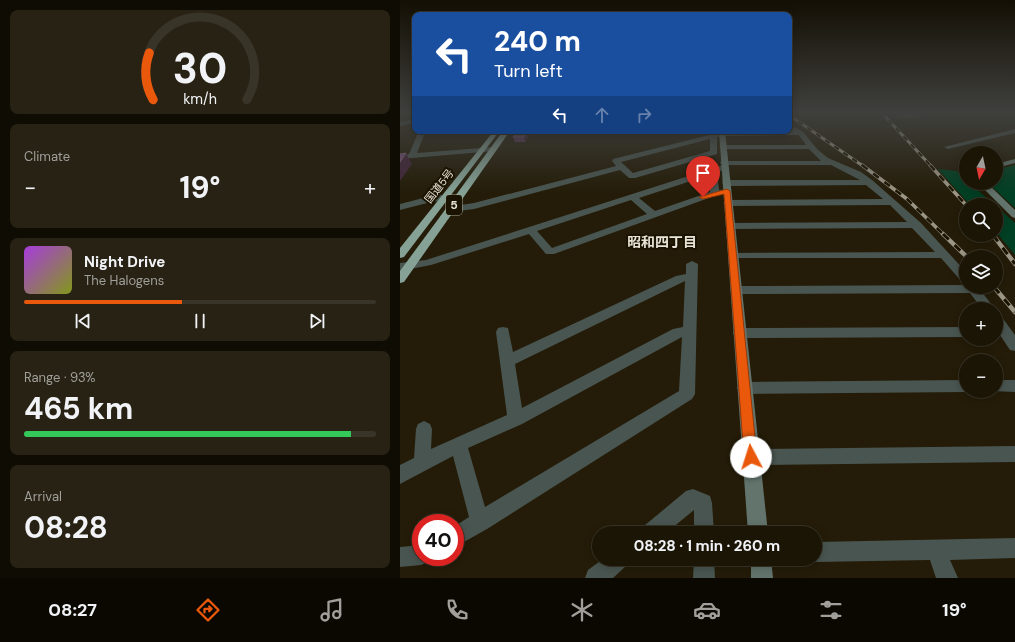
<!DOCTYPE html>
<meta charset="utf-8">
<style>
body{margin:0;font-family:"DM Sans","Noto Sans JP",sans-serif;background:#282214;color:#f1f3f6;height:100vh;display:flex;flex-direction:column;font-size:15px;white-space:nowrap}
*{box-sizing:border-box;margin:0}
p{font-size:13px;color:#a09f9b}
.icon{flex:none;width:22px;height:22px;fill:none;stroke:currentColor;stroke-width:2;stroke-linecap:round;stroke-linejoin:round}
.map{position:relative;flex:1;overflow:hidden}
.side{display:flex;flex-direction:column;gap:10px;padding:10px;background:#0f0c03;width:400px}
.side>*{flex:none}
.banner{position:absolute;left:12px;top:12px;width:380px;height:122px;border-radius:8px;box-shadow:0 2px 10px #0003,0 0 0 1px #393428;background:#1a4fa0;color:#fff;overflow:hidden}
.needle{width:26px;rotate:189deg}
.buttons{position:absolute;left:559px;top:146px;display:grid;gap:8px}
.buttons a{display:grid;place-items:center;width:44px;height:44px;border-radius:50%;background:#1b1506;box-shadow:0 2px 10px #0003,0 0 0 1px #393428;font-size:20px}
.speed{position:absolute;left:12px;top:514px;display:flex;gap:8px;font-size:20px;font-weight:700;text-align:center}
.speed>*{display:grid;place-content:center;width:52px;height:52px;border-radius:50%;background:#1b1506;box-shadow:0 2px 10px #0003,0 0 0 1px #393428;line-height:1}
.speed .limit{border:6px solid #d22;background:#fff;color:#111}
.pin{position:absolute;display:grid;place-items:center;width:34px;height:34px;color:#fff;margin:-41px -17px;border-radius:50% 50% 50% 0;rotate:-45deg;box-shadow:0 0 4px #0007}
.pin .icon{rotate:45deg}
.me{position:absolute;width:44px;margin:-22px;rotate:355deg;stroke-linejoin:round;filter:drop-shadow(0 0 3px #0008)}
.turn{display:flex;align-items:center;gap:14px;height:84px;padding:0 16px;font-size:18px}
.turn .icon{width:52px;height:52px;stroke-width:2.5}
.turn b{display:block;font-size:28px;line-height:34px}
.lanes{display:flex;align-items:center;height:38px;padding:0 16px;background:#0003;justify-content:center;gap:20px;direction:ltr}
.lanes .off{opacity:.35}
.big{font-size:30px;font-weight:700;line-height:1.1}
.side .tile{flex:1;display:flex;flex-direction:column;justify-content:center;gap:6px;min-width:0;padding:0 14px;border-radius:8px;background:#282214}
.side .dial{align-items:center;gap:0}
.dial svg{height:104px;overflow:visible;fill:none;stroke:#393428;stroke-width:7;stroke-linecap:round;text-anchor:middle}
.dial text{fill:#f1f3f6;stroke:none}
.song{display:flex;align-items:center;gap:12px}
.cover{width:48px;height:48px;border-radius:6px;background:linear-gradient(135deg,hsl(280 70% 55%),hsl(70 70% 35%))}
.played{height:4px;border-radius:2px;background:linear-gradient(90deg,#ea580c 45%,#393428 45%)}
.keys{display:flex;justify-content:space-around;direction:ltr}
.heat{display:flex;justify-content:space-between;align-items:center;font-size:22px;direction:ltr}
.charge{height:6px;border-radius:3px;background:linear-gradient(90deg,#34c759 93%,#393428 0)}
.trip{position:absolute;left:192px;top:526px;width:230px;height:40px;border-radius:20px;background:#1b1506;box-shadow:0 2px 10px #0003,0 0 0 1px #393428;font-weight:700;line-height:40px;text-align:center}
.menu{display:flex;height:64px;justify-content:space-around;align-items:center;background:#0b0802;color:#a09f9b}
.menu .icon{width:28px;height:28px}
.menu .current{color:#ea580c}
.menu b{font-size:18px;color:#f1f3f6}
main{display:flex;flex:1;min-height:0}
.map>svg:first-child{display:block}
.green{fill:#014024}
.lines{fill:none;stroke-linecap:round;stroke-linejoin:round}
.street{fill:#495550;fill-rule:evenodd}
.secondary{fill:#62746c;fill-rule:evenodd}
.highway{fill:#86a297;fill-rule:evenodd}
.rail-far2-casing{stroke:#9b9585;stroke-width:3}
.rail-far1-casing{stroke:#9b9585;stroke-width:3.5}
.rail-casing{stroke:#9b9585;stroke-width:4.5}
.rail-far2{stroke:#1a1301;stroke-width:2;stroke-dasharray:5.5;stroke-linecap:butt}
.rail-far1{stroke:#1a1301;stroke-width:2.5;stroke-dasharray:7;stroke-linecap:butt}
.rail{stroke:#1a1301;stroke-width:3;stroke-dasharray:8;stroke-linecap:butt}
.wall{fill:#603864}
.shaded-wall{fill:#42253a}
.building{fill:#6f4a70;stroke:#826280}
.route{fill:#ea580c;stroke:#983908}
.labels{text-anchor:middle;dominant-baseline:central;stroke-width:4;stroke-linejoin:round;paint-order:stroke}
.far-street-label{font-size:11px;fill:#e7e3d6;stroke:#1a1301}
.shield{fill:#1a1301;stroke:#aaa596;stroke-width:1}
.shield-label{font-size:12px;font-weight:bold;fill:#e7e3d6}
.neighbourhood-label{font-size:14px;font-weight:bold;fill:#e7e3d6;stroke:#1a1301}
</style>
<main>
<section class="side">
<div class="tile dial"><svg viewBox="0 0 100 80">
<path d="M14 69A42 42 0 1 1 86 69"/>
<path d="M14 69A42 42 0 0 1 11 33" stroke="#ea580c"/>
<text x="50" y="56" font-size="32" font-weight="700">30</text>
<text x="50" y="72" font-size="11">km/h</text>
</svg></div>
<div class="tile"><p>Climate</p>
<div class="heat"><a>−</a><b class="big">19°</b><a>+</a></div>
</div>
<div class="tile">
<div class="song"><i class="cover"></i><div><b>Night Drive</b><p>The Halogens</p></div></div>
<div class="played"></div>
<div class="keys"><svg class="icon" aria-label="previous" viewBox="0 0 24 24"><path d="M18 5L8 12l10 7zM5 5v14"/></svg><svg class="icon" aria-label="pause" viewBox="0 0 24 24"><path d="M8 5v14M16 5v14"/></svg><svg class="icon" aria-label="next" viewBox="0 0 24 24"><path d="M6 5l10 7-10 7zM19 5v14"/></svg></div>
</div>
<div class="tile"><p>Range · 93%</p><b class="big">465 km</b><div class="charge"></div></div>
<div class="tile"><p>Arrival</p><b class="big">08:28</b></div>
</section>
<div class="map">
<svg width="615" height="578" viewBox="0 0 615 578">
<rect width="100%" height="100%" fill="#241c08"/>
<g class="green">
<path d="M615 165V208L588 183H596V170Z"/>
<path d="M538 169 557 171 566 180V183H570L594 205H570Z"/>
<path d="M596 206 615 223V255L596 232Z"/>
</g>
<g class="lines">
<g class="street">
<path d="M493 112 505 114 526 112C517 118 501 120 493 112Z"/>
<path d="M15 119V123L0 126V122Z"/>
<path d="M395 127 403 132 418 150 428 158 461 172 472 180 521 223 566 272V283L562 282 541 258H329L328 256 333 253 535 252 512 228 330 229 325 226 330 223 507 222 490 205 328 206 323 203 328 200 483 199 466 185 326 186 322 183 326 180H460L431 165H328V169L317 172 319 190 330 189V193L317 195 154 254H146L129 234 31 265 0 271V263L26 260 323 165 320 163 321 161H421L409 149H323L319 147 323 145H406L399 135 322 136 317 137V154L235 178H229L220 170 74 209 51 212 48 211V207L74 203 216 166 212 161 213 159 313 134 322 132 393 131 392 129ZM310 139V151L233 173 221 162ZM309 175 310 192 255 211 239 198ZM231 200 247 214 152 248 137 231Z"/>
<path d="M615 129V133L548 149 544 147Z"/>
<path d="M21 131H36L24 135 17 153 94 147 98 149 94 151 0 159V155L9 154 18 133Z"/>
<path d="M45 195 50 198 48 200 31 202 0 210V204L31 196Z"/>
<path d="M292 261 298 264 295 394 292 399 87 529 55 547V526L69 517 53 456 0 484V465L14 458 16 429 18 424 24 421 30 424 32 429 31 449 107 415 96 332 98 328 103 327 108 328 113 352 276 276 286 274V264ZM285 281 283 327 273 329 122 408 115 364ZM282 337 279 391 85 507 68 448 122 424Z"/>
<path d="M566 285V287H578L595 309H582L570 293 336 294 330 290 336 286Z"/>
<path d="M596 314 601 316 615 335V351L610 350 596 329Z"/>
<path d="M566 327V337L340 338 335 337 333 333 335 329 340 328Z"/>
<path d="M566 380V391H570L566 392 345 394 340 393 337 388 340 383 345 382Z"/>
<path d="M596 380H615V392L592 391H596Z"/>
<path d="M615 446V462L351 465 345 463 342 457 345 451 351 449Z"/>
<path d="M293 489 310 496 312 503 314 533H294V510L266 533H241L244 526 286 491Z"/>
<path d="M615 538V558L550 560 558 578H536L530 560 415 562 408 559H415V542Z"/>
<path d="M21 545V557H30L28 562 21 565 0 567V547Z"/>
<path d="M203 559H229L226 566 213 578H185L188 570Z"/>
<path d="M294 559H314L315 578H293Z"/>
</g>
<g class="secondary">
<path d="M319 131H325L368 533H348Z"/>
<path d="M615 159V163L596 168V164Z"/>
<path d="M578 183H587L615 210V218L612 217Z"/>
<path d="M351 559H371L373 578H351Z"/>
</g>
<g class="highway">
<path d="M103 131H110L4 282 0 283V271Z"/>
<path d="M93 132 98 133 4 257 0 258V248Z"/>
</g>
<g class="rail-far2-casing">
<g id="rail-far2">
<path d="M481 112 531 166"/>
<path d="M389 115 463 166"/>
</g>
</g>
<g class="rail-far1-casing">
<g id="rail-far1">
<path d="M462 165 507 199 544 235"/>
<path d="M530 165 566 205"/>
</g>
</g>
<g class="rail-casing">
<g id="rail">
<path d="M543 234 567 257"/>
<path d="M593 235 615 264"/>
<path d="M594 287 615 312"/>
</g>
</g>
<use href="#rail-far2" class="rail-far2"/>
<use href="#rail-far1" class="rail-far1"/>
<use href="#rail" class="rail"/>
</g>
<path class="wall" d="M118 131H131V132L125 142H115L113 137Z"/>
<g class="shaded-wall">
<path d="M128 131H131V132L125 142 124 137Z"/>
<path d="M6 153 12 164 0 181V162Z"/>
</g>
<g class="building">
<path d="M118 131H128L124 137H113Z"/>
<path d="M6 153 0 162V154Z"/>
</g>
<linearGradient id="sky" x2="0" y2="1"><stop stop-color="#140f04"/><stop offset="0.58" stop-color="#3f403d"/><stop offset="1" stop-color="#3f403d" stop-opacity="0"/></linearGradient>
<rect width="615" height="193" fill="url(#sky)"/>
<path class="route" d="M327 189 330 191 357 457 355 461 351 463 346 461 344 457 324 194 303 199 299 197Z"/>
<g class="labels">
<g class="far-street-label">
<text transform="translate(39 186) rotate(-52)">国道5号</text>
</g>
<rect class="shield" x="46" y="195" width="16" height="20" rx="3"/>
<g class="shield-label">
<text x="54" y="205">5</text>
</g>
<g class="neighbourhood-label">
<text x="262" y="242">昭和四丁目</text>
</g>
</g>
</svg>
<div class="buttons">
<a><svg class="needle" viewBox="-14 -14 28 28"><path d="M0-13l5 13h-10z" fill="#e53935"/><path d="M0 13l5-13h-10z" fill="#a09f9b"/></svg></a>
<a><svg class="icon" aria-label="search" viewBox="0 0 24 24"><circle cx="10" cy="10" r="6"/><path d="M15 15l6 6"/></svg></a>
<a><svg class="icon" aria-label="layers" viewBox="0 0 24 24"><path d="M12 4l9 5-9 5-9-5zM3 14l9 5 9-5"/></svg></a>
<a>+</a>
<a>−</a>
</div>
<div class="speed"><div class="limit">40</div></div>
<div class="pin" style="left:303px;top:197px;background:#d93025"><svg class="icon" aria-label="arrive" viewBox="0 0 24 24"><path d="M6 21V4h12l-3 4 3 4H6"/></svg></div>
<svg class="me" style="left:351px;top:457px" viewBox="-20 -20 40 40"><circle r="19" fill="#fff"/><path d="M0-13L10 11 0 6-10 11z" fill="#ea580c"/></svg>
<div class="trip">08:28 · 1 min · 260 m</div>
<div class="banner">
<div class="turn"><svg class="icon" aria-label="left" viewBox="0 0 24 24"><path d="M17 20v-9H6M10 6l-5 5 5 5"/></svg><div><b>240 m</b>Turn left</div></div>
<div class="lanes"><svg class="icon" aria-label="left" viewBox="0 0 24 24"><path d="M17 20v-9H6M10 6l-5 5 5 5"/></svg><svg class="icon off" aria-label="ahead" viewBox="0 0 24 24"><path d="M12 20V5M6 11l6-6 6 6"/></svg><svg class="icon off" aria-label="right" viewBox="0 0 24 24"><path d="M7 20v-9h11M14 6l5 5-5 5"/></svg></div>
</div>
</div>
</main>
<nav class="menu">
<b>08:27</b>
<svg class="icon current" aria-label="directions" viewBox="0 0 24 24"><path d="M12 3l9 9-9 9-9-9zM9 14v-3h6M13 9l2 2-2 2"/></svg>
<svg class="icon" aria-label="music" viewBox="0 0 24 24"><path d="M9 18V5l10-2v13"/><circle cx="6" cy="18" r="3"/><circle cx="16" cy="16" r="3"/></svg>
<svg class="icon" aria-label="phone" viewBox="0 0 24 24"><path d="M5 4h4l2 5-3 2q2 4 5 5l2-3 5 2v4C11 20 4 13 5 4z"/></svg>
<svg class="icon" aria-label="climate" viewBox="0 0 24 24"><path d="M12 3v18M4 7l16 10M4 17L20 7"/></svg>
<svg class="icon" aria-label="car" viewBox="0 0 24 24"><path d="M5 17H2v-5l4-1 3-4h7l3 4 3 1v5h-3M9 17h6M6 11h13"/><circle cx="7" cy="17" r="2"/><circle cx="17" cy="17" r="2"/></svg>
<svg class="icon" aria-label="filters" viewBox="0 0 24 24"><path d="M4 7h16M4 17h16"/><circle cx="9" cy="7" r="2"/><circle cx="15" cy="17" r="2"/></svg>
<b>19°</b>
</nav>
